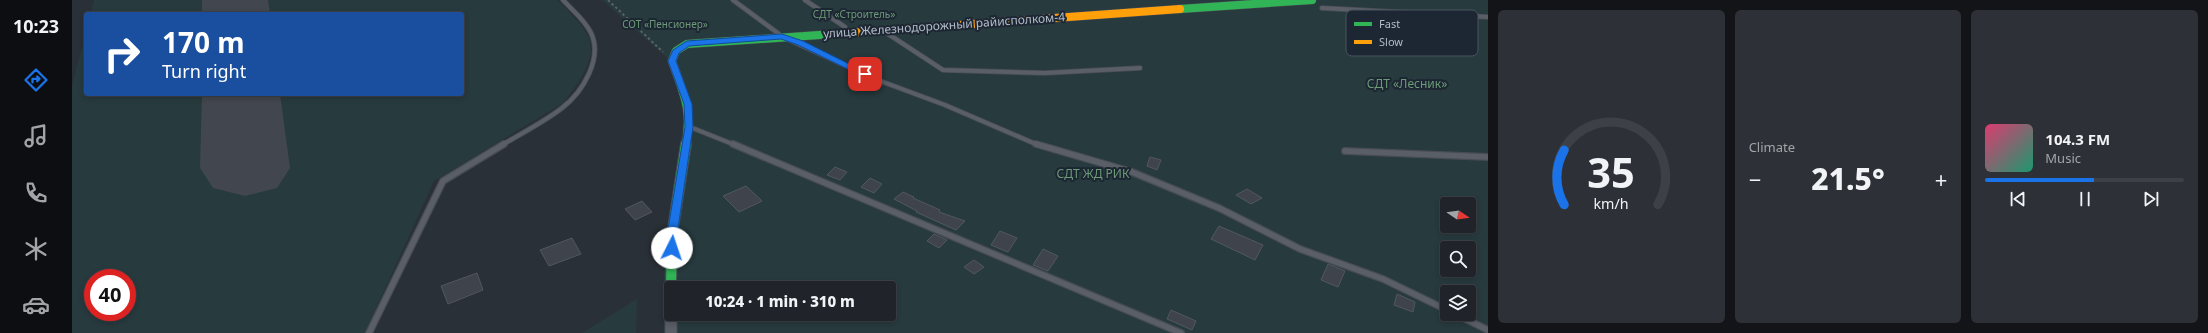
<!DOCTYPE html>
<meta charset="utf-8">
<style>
body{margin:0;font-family:"Noto Sans",sans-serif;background:#2d3036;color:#f1f3f6;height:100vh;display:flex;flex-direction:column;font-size:15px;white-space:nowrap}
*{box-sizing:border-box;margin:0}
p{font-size:13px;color:#a2a4a8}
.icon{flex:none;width:22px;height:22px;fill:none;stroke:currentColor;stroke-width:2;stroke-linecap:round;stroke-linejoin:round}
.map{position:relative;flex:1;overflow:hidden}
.side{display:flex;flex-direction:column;gap:10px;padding:10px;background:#121417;width:720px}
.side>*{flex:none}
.hud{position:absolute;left:12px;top:12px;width:380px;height:84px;border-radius:4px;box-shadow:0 2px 6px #0003,0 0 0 1px #3d4147;background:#1a4fa0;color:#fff;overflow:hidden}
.needle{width:26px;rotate:103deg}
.buttons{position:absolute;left:1368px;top:197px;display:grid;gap:8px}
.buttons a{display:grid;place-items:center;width:36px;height:36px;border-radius:4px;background:#20242a;box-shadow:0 2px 6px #0003,0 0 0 1px #3d4147;font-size:20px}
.speed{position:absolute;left:12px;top:269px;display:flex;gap:8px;font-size:20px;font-weight:700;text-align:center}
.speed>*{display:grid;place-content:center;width:52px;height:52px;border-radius:50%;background:#20242a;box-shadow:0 2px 6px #0003,0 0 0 1px #3d4147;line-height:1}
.speed .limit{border:6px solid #d22;background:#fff;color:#111}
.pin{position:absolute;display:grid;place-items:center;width:34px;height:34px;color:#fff;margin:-17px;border-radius:8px;box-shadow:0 2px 6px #0006}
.me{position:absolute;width:44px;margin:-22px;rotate:4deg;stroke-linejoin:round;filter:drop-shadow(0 0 3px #0008)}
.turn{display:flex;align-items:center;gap:14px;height:84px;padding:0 12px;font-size:18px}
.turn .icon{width:52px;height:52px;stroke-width:2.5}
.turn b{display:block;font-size:28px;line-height:34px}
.big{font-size:30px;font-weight:800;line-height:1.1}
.side .widget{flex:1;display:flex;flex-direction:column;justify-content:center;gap:6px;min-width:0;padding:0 14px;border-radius:6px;background:#2d3036}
.side .dial{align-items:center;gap:0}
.dial svg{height:104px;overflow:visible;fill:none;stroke:#3d4147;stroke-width:7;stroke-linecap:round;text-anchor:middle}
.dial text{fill:#f1f3f6;stroke:none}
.song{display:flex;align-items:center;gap:12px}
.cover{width:48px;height:48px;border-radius:6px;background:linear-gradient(135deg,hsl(340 70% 55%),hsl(160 70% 35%))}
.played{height:4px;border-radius:2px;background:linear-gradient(90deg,#1a73e8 55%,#3d4147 55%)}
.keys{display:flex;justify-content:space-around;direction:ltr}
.heat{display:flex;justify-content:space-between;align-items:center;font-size:22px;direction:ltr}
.side .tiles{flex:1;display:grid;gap:10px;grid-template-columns:repeat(3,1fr)}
.trip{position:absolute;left:592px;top:281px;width:232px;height:40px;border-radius:4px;background:#20242a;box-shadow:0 2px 6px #0003,0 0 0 1px #3d4147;font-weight:800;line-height:40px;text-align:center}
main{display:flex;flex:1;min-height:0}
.tabs{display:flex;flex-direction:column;width:72px;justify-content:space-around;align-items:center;background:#0d0e11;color:#a2a4a8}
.tabs .icon{width:28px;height:28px}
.tabs .current{color:#1a73e8}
.tabs b{font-size:18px;color:#f1f3f6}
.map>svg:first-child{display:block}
.green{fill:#273a3e;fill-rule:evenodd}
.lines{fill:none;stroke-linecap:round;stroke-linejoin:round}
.runway{fill:#42464e;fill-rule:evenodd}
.building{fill:#3f444c;stroke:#52575f}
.lane-far1-casing{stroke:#484c55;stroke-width:5.5}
.lane-casing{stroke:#484c55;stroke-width:8}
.street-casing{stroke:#484c55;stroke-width:13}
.fast-far1-casing{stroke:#484c55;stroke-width:9}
.fast-casing{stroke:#484c55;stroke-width:12}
.slow-casing{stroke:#484c55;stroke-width:9}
.path{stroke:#5c6268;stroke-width:2;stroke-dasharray:2.5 2.5;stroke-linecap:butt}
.lane-far1{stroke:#5a5e66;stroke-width:4}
.lane{stroke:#5a5e66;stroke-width:5.5}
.street{stroke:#5a5e66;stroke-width:11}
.fast-far1{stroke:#30b455;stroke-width:8}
.fast{stroke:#30b455;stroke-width:10}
.slow{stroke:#ff9f0a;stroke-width:8}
.route{fill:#1a73e8;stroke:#114b97}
.labels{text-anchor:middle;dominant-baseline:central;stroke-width:4;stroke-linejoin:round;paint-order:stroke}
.far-park-label{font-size:10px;fill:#6b9a76;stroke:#1d2633}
.street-label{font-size:12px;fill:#b4bcc9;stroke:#1d2633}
.park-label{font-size:12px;fill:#6b9a76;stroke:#1d2633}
.key{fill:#1d2633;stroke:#4a5360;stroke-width:1}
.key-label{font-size:11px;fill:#b4bcc9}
</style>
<main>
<nav class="tabs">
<b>10:23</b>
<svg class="icon current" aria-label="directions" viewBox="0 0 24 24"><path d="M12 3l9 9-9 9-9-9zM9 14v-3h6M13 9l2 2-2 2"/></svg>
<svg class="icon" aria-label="music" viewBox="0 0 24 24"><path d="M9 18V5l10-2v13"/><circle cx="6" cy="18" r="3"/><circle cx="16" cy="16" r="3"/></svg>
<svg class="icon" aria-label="phone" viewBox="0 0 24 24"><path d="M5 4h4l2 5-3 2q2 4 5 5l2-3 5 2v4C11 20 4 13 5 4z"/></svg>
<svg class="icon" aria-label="climate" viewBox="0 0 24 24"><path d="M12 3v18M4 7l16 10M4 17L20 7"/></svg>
<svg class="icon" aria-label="car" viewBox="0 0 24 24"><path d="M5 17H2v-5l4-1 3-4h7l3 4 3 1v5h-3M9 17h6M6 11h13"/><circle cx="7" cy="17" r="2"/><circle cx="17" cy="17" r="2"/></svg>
</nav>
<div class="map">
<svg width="1416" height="333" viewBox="0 0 1416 333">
<rect width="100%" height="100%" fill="#2a3038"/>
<g class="green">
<path d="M22 0H485C494 9 511 25 516 36 527 57 504 87 491 103L362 181 293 333H0V86L14 32V94H390V14H19ZM21 278H55V312H21Z"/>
<path d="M530 0H1416V333H592V252L614 103 594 57ZM1375 204H1397V226H1375ZM1375 248H1397V270H1375ZM599 288H817V314H599ZM1375 292H1397V314H1375Z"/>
<path d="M565 299 564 333H510Z"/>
</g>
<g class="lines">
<g class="runway">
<path d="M130 0H196L198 14H130Z"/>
<path d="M130 94H208L218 168 205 188 173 196 141 188 128 168Z"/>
</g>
</g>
<g class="building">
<path d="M1078 157 1089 160 1085 170 1075 166Z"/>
<path d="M763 167 775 172 768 180 755 175Z"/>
<path d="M798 178 810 184 802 193 789 187Z"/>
<path d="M674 186 690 201 667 212 651 196Z"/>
<path d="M1175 189 1190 198 1179 204 1164 195Z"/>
<path d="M831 192 842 197 841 198 868 210 867 212 893 221 884 230 844 212 845 211 822 199Z"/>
<path d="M570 201 580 212 563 220 553 209Z"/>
<path d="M1147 226 1191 245 1183 260 1139 239Z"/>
<path d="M928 231 945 238 936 252 919 245Z"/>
<path d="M862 234 875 240 867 248 855 241Z"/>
<path d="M500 238 509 254 477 266 468 250Z"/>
<path d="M971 249 986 256 976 271 961 265Z"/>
<path d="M902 260 912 267 902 274 892 267Z"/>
<path d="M1256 264 1273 271 1266 287 1249 280Z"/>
<path d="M405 273 411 290 376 304 369 286Z"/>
<path d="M1325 294 1343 302 1341 312 1322 305Z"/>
<path d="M1099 310 1124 321 1120 330 1095 319Z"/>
</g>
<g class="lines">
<g class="lane-far1-casing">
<g id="lane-far1">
<path d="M661 0 707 34"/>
<path d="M733 0 773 27 771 32"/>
<path d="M1250 8 1416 17"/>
<path d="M810 30 871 70 973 73 1068 68"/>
<path d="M713 38 803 79 873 105 966 145"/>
<path d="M618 127 663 145"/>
<path d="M430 145C450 133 472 122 490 108 511 92 531 58 519 33 513 20 500 10 491 0"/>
</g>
</g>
<g class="lane-casing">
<g id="lane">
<path d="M661 144 1109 333"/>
<path d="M964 144 1060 172 1147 208 1228 249 1311 279 1375 310"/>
<path d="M1273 151 1416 157"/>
<path d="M1383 314 1416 330"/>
<path d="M297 333 371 181 432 144"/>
</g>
</g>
<g class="street-casing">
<path id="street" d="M599 306V333"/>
</g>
<g class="fast-far1-casing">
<g id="fast-far1">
<path d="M1108 9 1240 0"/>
<path d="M614 145C620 108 612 95 600 61L604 51 615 44 762 34"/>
</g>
</g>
<g class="fast-casing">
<path id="fast" d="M599 288 600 235 614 144"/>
</g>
<g class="slow-casing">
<path id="slow" d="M762 34 1108 9"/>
</g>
<path class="path" d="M536 0 591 52"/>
<use href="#lane-far1" class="lane-far1"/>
<use href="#lane" class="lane"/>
<use href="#street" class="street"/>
<use href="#fast-far1" class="fast-far1"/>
<use href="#fast" class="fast"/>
<use href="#slow" class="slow"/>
</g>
<path class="route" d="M710 34 731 41 797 74 790 76 726 45 709 39 617 46 607 53 604 61 620 104 621 127 605 235 603 251H596L595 235 613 127 612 104 596 61 601 50 615 41Z"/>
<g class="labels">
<g class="far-park-label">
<text x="782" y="14">СДТ «Строитель»</text>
<text x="593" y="24">СОТ «Пенсионер»</text>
</g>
<g class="street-label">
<text transform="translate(872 25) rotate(-4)">улица Железнодорожный райисполком-4</text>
</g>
<g class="park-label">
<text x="1335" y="83">СДТ «Лесник»</text>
<text x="1021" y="173">СДТ ЖД РИК</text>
</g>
</g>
<rect x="1274" y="10" width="132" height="46" rx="6" class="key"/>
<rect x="1282" y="22" width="18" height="4" fill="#30b455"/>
<rect x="1282" y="40" width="18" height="4" fill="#ff9f0a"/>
<g class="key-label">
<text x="1307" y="28">Fast</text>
<text x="1307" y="46">Slow</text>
</g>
</svg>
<div class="buttons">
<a><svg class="needle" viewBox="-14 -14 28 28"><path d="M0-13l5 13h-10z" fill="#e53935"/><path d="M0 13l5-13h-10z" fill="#a2a4a8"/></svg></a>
<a><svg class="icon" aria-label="search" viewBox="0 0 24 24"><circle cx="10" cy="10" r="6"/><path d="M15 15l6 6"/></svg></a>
<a><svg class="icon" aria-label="layers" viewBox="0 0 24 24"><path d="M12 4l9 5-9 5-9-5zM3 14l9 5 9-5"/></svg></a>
</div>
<div class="speed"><div class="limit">40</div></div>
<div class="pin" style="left:793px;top:74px;background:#d93025"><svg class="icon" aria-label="arrive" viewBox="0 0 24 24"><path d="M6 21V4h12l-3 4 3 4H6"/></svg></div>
<svg class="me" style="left:600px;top:248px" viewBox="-20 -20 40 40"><circle r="19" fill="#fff"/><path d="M0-13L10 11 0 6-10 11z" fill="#1a73e8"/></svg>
<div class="trip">10:24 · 1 min · 310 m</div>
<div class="hud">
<div class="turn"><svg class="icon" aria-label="right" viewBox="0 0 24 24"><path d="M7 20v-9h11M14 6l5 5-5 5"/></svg><div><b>170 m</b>Turn right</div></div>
</div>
</div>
<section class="side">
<div class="tiles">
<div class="widget dial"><svg viewBox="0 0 100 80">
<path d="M14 69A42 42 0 1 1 86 69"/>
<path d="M14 69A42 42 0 0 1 14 27" stroke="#1a73e8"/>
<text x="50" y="56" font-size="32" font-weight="700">35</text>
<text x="50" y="72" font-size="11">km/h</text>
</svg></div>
<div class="widget"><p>Climate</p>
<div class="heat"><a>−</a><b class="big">21.5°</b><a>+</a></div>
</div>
<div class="widget">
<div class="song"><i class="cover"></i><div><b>104.3 FM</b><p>Music</p></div></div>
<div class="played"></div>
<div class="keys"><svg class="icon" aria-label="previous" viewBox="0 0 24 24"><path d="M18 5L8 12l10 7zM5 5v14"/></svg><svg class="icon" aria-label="pause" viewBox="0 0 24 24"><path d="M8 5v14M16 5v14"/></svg><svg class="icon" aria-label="next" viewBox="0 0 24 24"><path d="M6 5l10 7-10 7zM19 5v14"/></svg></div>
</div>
</div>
</section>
</main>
